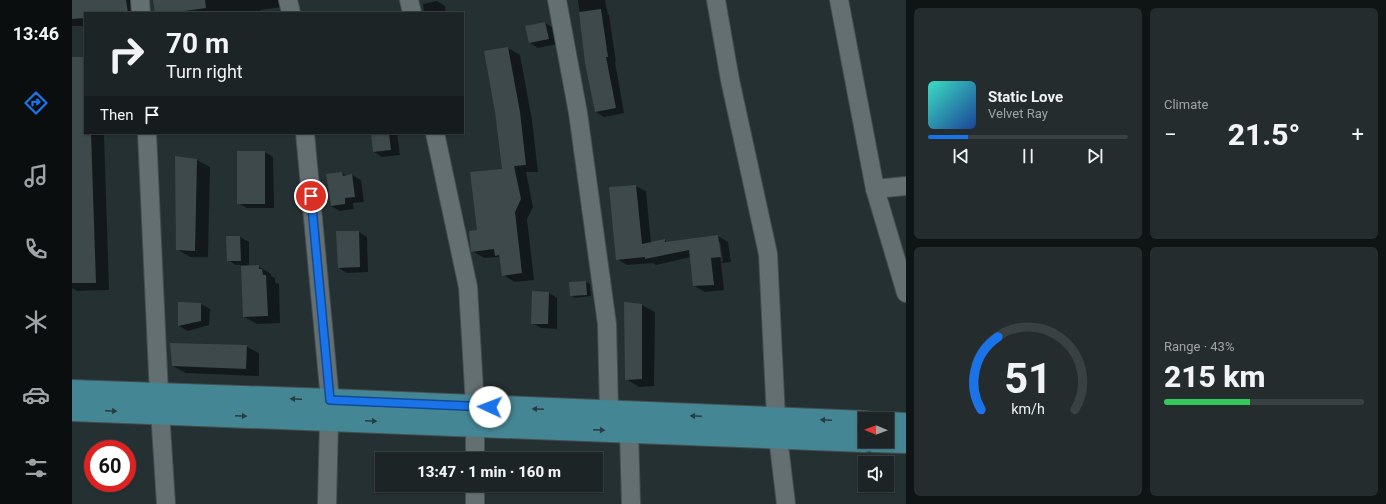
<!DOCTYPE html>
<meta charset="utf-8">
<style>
body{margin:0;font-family:Roboto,sans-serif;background:#252c2e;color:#f1f3f6;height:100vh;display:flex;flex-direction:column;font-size:15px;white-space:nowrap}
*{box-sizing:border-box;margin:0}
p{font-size:13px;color:#a0a4a7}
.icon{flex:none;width:22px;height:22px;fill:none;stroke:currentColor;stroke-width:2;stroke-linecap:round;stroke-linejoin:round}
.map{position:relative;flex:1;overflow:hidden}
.side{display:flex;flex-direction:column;gap:8px;padding:8px;background:#0f1415;width:480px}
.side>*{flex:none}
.guide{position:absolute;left:12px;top:12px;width:380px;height:122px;border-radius:0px;box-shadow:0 1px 3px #0004,0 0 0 1px #3a4143;background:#1c2426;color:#f1f3f6;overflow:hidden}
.needle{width:26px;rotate:271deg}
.fabs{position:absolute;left:786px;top:412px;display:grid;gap:8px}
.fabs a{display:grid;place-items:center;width:36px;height:36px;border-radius:0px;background:#1c2426;box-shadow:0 1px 3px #0004,0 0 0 1px #3a4143;font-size:20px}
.speed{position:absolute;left:12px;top:440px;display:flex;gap:8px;font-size:20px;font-weight:700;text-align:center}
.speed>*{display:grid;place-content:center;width:52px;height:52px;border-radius:50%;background:#1c2426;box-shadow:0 1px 3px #0004,0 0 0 1px #3a4143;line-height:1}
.speed .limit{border:6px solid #d22;background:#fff;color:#111}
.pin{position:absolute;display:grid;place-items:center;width:34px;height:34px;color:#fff;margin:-17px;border:2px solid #fff;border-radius:50%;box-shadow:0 1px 4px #0007}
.me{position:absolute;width:44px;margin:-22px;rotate:272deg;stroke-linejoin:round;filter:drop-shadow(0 0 3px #0008)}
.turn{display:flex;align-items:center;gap:14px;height:84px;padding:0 16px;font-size:18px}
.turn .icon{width:52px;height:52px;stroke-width:2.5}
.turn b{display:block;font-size:28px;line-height:34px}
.then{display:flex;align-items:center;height:38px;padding:0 16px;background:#0003;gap:8px;font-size:15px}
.big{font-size:30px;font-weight:800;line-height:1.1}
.side .card{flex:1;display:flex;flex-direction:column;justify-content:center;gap:6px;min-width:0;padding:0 14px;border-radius:6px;background:#252c2e}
.side .dial{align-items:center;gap:0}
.dial svg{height:104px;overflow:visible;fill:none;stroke:#3a4143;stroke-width:7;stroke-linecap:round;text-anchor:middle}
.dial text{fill:#f1f3f6;stroke:none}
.song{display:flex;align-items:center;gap:12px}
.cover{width:48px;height:48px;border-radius:6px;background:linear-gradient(135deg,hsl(170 70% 55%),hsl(220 70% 35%))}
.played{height:4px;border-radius:2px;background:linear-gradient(90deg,#1a73e8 20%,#3a4143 20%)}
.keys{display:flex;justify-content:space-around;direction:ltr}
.heat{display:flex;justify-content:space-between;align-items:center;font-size:22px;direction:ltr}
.charge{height:6px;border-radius:3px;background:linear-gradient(90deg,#34c759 43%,#3a4143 0)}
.side .tiles{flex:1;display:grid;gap:8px;grid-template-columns:repeat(2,1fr)}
.trip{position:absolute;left:303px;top:452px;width:228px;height:40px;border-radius:0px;background:#1c2426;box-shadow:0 1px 3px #0004,0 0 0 1px #3a4143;font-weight:800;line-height:40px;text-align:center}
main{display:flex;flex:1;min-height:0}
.dock{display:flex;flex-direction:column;width:72px;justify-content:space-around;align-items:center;background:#0b0e0f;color:#a0a4a7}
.dock .icon{width:28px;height:28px}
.dock .selected{color:#1a73e8}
.dock b{font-size:18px;color:#f1f3f6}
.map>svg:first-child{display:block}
.shadow{fill:#0007;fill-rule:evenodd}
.building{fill:#3e494c}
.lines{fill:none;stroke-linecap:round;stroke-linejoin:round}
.minor-casing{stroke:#454e50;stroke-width:20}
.major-casing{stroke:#454e50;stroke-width:24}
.minor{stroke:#646f72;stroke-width:18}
.major{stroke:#458694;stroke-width:22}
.oneway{fill:#263e43}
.route-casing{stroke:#114b97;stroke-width:10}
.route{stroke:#1a73e8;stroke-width:7}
</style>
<main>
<nav class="dock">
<b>13:46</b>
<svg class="icon selected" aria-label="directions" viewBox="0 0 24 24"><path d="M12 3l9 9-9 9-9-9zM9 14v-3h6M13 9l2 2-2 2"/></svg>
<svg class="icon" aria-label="music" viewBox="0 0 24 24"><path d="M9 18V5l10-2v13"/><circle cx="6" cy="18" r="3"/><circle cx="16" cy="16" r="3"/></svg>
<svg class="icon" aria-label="phone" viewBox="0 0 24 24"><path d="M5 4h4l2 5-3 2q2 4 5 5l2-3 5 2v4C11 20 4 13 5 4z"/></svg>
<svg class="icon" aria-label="climate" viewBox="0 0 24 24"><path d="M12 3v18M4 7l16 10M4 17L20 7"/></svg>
<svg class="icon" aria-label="car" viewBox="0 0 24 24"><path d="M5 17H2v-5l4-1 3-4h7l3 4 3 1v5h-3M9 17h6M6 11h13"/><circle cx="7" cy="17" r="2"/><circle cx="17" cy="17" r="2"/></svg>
<svg class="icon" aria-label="filters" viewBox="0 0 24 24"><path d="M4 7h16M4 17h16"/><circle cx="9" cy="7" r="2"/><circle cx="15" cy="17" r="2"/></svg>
</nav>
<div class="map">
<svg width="834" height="504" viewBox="0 0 834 504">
<rect width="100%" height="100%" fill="#253032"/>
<g class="shadow">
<path d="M0 0H66L67 13H13V26H0Z"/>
<path d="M82 0H210L211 7 188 10 189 13H84Z"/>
<path d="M506 0H533L536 14 537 15 544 62H543L552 113 532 117 524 112 514 63Z"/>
<path d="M365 1 373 6 374 13H352L351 4Z"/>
<path d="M473 23 482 28 485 44 466 48 458 43Z"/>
<path d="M436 48 448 55 460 120 466 172H454L461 207 455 219 462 280 443 282 431 275 428 258 426 257 412 258 400 251 406 231 432 169Z"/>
<path d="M0 58H13V133H32L37 290 5 291 0 288Z"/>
<path d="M300 133H325L328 155 310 157 302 152Z"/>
<path d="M193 152 201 157 202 208H175L166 203Z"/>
<path d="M104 157 125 160 138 167 136 257H118L105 249Z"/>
<path d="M270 173 275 176 280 175 289 180 292 202 281 203 282 209 268 211 259 206Z"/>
<path d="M564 186 574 191 579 243 593 240 596 243 646 236 656 242 659 262 649 263 652 290 633 292 622 286 619 257 584 265 581 263 555 265 545 259ZM646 242H648L651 261 649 262Z"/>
<path d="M287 232 295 237 296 272 275 273 267 268Z"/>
<path d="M155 237H168L177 242V267L186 266 199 274V276L203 278V282L207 284 208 323 185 324 172 317 177 265H164L156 260Z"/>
<path d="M514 282 518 284 519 296 503 298 499 295Z"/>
<path d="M477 293 485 298V329L469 328 460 323Z"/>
<path d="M107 303 129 304 138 309 137 325 116 331 107 326Z"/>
<path d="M570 305 583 312 582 386 567 387 554 379Z"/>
<path d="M174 346 187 353V376L114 373 101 366Z"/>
</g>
<g class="building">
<path d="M0 0H54L56 13H13V18L0 19Z"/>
<path d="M81 0H133L134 8 98 13H83Z"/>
<path d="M529 9 536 57H534L544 108 523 112 513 63 507 12Z"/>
<path d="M473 22 477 39 457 43 453 26Z"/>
<path d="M436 47 448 112 454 165 442 166 449 199 443 212 450 273 430 276 427 255 423 256 422 249 399 252 397 231 405 230 398 172 430 169 423 112 412 51Z"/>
<path d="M0 57H13V133H19L24 283H0Z"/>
<path d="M299 133H317L319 150 301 152Z"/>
<rect x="165" y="151" width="28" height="53"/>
<path d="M103 156 125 159 123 251 104 250Z"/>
<path d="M270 172 271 176 280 174 283 197 273 198V204L259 206 254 174Z"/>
<path d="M564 185 570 244 593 239V242L646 235 649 257 639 258 642 285 621 286 617 250 573 259V257L544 260 537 187Z"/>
<path d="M264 231H287L288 267 266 268Z"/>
<path d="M154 236H168L169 261H155Z"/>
<path d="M187 265V269H190L191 275H194L196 316 171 317 169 266Z"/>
<path d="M514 281 515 295 498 296 497 282Z"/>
<path d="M460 291 477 292 476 324H459Z"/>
<path d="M106 302 129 303V321L106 326Z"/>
<path d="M552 302 570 304V379L553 380Z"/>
<path d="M98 343 175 345 174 369 100 366Z"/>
</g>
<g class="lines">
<g class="minor-casing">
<g id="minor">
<path d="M68 0 69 13"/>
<path d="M216 0 219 13"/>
<path d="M337 0 340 13"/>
<path d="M485 0 506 113 535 324 537 412"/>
<path d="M644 0 658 80 696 254 704 418"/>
<path d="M767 0 803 189 834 293"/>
<path d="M75 133 87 395 94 504"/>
<path d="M233 133 258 400"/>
<path d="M363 133 396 287 403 406"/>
<path d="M803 189 834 186"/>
<path d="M403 425V459"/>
<path d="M557 431 559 504"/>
<path d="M706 437 714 504"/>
<path d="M403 485V504"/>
<path d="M255 504 257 420"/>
</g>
</g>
<g class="major-casing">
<g id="major">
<path d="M0 391 258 400 793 422"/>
<path d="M0 410 793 441"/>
<path d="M815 423 834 424"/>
<path d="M802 441 834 442"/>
</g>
</g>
<use href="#minor" class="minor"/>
<use href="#major" class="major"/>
</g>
<defs><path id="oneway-solid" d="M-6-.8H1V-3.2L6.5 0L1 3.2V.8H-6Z"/></defs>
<g class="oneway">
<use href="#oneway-solid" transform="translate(224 399) rotate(-178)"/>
<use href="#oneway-solid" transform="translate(466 409) rotate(-178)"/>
<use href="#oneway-solid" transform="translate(39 411) rotate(2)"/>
<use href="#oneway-solid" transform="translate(169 416) rotate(2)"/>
<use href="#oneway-solid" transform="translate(624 416) rotate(-178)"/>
<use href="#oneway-solid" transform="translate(754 420) rotate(-178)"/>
<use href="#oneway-solid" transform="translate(299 421) rotate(2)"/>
<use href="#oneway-solid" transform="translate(527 430) rotate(2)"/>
</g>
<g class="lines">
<g class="route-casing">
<path id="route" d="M239 196 258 400 418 407"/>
</g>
<use href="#route" class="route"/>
</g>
</svg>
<div class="fabs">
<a><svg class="needle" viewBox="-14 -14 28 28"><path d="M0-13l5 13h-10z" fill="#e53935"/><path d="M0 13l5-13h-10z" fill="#a0a4a7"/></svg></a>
<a><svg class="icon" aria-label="sound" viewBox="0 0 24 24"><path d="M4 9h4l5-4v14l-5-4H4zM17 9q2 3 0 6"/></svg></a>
</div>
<div class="speed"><div class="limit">60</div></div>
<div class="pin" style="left:239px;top:196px;background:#d93025"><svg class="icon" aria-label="arrive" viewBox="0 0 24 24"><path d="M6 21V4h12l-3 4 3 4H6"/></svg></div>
<svg class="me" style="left:418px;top:407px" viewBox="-20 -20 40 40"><circle r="19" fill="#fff"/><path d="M0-13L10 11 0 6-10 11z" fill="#1a73e8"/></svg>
<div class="trip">13:47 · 1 min · 160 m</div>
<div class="guide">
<div class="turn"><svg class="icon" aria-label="right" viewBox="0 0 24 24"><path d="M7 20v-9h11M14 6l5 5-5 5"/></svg><div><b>70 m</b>Turn right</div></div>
<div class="then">Then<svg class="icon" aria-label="arrive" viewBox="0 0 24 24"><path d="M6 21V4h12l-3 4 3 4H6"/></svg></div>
</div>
</div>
<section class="side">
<div class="tiles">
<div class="card">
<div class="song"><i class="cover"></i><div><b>Static Love</b><p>Velvet Ray</p></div></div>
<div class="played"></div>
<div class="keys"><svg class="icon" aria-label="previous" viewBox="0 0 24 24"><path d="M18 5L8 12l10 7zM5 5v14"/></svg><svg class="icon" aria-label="pause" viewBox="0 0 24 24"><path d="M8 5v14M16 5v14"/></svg><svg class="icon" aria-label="next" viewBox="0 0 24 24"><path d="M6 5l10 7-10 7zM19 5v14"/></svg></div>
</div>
<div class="card"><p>Climate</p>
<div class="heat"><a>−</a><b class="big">21.5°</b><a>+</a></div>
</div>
<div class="card dial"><svg viewBox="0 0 100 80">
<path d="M14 69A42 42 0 1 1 86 69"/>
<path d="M14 69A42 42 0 0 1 27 13" stroke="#1a73e8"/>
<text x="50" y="56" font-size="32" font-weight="700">51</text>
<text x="50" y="72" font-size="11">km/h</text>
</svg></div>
<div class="card"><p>Range · 43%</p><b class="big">215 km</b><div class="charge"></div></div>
</div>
</section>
</main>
